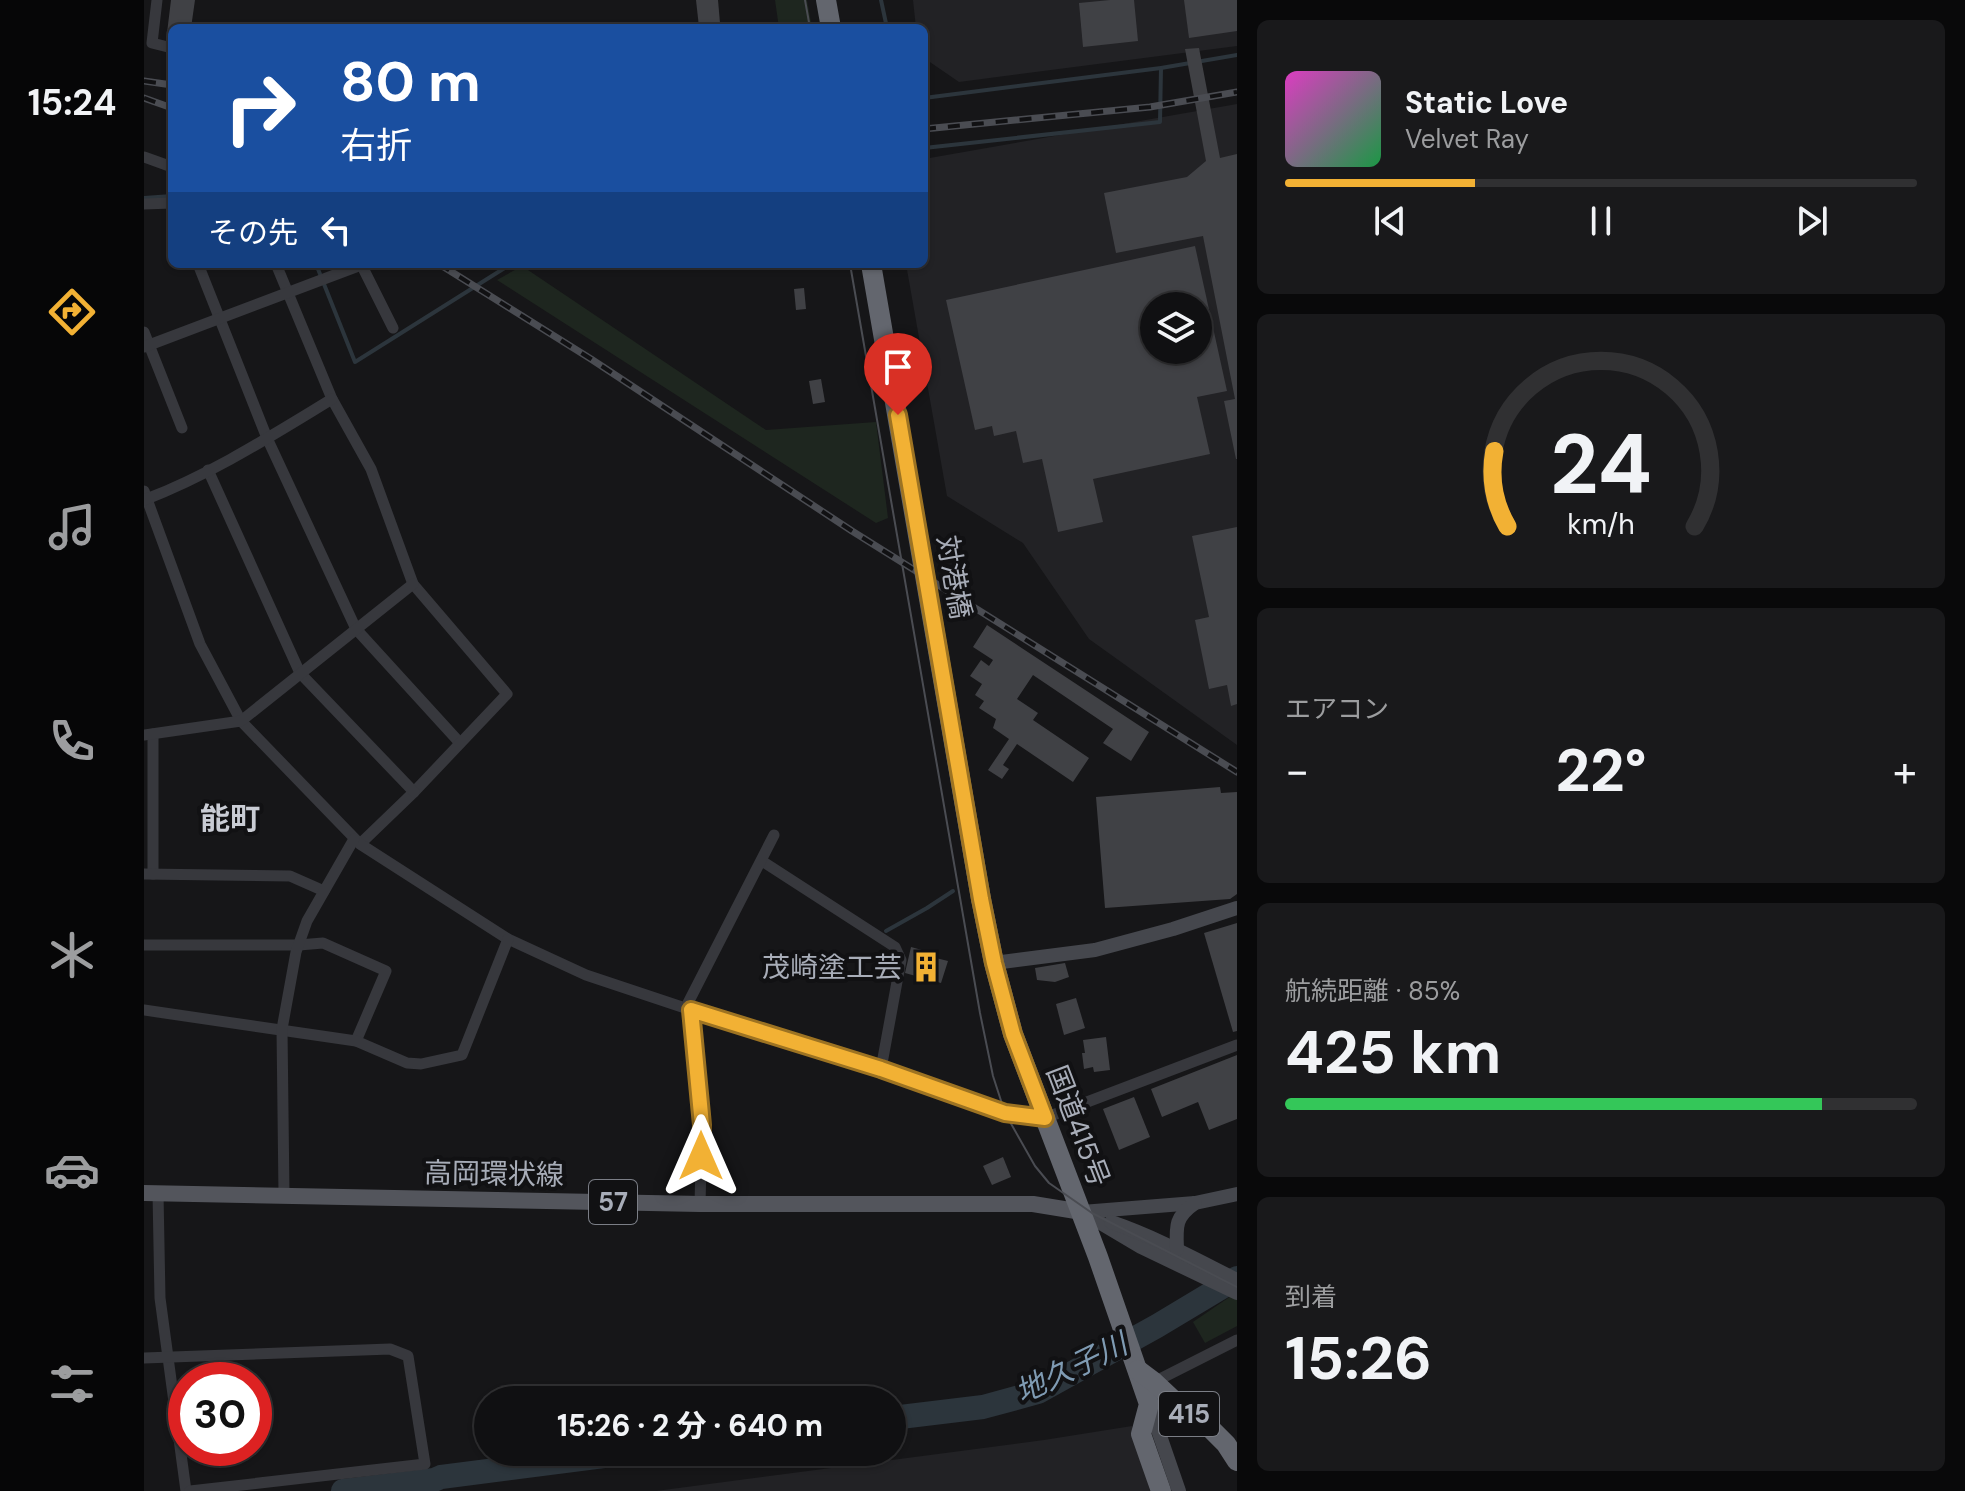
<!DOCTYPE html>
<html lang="ja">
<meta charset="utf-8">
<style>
body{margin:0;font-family:"DM Sans","Noto Sans JP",sans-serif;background:#19191b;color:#f1f3f6;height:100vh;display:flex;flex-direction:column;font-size:30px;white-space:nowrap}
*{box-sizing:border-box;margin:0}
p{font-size:26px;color:#9c9d9f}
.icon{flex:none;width:44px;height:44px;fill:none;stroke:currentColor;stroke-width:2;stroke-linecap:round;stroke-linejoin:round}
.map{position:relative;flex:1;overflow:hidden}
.panel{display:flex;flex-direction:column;gap:20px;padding:20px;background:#09090a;width:728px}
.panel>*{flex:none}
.guide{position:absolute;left:24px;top:24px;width:760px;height:244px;border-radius:12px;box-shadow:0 2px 6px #0004,0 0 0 2px #303032;background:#1a4fa0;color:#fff;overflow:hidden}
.controls{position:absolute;left:996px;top:292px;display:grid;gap:16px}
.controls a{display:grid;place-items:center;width:72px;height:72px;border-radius:50%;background:#101012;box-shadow:0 2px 6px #0004,0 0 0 2px #303032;font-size:40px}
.speed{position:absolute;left:24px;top:1362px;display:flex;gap:16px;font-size:40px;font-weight:700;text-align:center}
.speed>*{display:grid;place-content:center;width:104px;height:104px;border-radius:50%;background:#101012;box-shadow:0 2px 6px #0004,0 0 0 2px #303032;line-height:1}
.speed .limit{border:12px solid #d22;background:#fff;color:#111}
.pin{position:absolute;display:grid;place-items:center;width:68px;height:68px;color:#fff;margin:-82px -34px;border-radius:50% 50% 50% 0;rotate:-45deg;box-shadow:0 0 8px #0007}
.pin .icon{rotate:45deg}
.me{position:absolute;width:88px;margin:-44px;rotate:0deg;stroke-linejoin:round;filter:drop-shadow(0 0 6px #0008)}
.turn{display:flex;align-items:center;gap:28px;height:168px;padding:0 40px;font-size:36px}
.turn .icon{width:104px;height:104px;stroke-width:2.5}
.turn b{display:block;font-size:56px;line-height:68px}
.then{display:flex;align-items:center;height:76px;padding:0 40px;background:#0003;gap:16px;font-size:30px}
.big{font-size:60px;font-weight:700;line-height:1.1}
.panel .widget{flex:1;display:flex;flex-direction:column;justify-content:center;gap:12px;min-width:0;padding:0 28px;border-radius:12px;background:#19191b}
.panel .dial{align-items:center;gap:0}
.dial svg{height:208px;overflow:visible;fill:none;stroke:#303032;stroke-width:7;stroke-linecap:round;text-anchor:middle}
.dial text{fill:#f1f3f6;stroke:none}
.song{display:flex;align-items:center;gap:24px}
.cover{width:96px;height:96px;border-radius:12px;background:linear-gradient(135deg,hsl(310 70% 55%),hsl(140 70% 35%))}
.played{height:8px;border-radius:4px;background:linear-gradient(90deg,#f2b134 30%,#303032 30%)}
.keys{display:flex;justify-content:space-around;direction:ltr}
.heat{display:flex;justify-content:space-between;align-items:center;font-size:44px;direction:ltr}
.charge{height:12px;border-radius:6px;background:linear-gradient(90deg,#34c759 85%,#303032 0)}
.trip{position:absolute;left:330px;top:1386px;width:432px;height:80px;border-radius:40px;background:#101012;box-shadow:0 2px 6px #0004,0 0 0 2px #303032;font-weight:700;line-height:80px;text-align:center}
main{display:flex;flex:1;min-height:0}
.tab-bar{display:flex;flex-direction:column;width:144px;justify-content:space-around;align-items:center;background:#060607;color:#9c9d9f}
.tab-bar .icon{width:56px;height:56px}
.tab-bar .current{color:#f2b134}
.tab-bar b{font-size:36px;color:#f1f3f6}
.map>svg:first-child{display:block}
.built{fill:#222225;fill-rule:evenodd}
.green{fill:#1e261f}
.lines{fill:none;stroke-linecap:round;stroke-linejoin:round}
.stream{stroke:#2c353c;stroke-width:4}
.river{stroke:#2c353c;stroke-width:24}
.building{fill:#404145;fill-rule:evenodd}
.street{stroke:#37383d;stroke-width:11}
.secondary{stroke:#45474d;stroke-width:14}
.primary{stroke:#53555c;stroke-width:16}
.highway{stroke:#63666e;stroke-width:20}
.tram{stroke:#4a4c52;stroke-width:2}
.rail-casing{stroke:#4a4c52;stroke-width:7}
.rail{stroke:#111113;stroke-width:4;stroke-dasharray:12;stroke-linecap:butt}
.highway-bridge{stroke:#63666e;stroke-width:20}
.route-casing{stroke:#9d7322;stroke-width:20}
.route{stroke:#f2b134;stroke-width:14}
.labels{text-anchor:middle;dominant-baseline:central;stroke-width:8;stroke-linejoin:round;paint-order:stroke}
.shield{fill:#111113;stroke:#7b7e86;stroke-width:2}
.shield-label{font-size:26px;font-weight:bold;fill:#a8adb8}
.street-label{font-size:28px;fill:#a8adb8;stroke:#111113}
.poi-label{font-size:28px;fill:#a8adb8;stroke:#111113;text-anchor:end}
.neighbourhood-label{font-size:30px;font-weight:bold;fill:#c9ccd4;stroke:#111113}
.water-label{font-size:30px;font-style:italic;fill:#7f9bb3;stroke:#111113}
</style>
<main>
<nav class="tab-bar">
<b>15:24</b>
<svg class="icon current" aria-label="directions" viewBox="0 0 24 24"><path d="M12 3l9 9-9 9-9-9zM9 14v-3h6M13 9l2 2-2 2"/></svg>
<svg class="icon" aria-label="music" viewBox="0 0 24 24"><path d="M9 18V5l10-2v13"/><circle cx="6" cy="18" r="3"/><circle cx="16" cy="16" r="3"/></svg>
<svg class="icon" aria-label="phone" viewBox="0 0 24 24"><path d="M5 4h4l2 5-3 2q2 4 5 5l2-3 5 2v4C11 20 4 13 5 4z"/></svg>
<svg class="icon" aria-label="climate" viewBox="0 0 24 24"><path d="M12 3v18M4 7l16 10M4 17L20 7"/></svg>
<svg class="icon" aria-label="car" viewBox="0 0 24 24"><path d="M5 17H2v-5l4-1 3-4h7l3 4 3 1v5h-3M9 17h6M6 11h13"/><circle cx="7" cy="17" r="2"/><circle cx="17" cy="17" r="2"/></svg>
<svg class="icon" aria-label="filters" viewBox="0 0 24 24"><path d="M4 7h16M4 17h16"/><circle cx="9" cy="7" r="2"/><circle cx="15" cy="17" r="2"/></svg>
</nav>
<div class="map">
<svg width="1093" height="1491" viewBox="0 0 1093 1491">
<rect width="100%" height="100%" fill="#161618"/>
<g class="built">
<path d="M769 0H1093V46L815 82 780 58V28H772Z"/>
<path d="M1093 104V745L945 639 879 543 803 496 762 264H780V159ZM1010 306H1054V350H1010Z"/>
<path d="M988 1426 1006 1491H512L900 1440Z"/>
</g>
<g class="green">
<path d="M631 0H663L668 28H635Z"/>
<path d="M378 266 622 430 732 422 744 518 732 523 353 280Z"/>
<path d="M1090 1294 1093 1295V1326L1061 1343 1049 1322Z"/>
</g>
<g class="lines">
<g class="stream">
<path d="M737 0 743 28"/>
<path d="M780 98 1017 68 1093 55"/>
<path d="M780 148 1016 122 1017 68"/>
<path d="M0 198 28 196"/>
<path d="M172 264 211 362 367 264"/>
<path d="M742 931 783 908 809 891"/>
</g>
<g class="river">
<path d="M748 1418 839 1407 894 1392 1013 1326 1093 1278"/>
<path d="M199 1491 290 1480 297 1477 491 1452"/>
</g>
</g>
<g class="building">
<path d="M27 0H51L47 28H28V34L23 33Z"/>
<path d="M552 0H574L576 23 555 27Z"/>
<path d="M966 0H990L994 41 939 47 935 3Z"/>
<path d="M1040 0H1093V31L1045 38Z"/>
<path d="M1055 48 1076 158 1093 154V459H1092L1080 401 1091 399 1059 236 972 253 960 193 1043 177 1062 161 1041 49Z"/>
<path d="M1051 246 1083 391 1053 397 1066 454 949 479 959 522 914 532 898 459 879 463 872 431 850 436 848 426 831 430 802 300ZM1010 306H1054V350H1010Z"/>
<path d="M660 288 662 309 652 310 650 289Z"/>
<path d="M677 379 681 402 669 404 665 381Z"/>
<path d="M1093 527V704L1087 706 1083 685 1065 689 1051 620 1065 617 1048 536Z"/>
<path d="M843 625 1005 732 987 761 959 743 969 729 889 675 873 699 894 713 889 720 945 758 929 782 873 744 859 765 865 769 858 779 844 770 865 739 849 728 852 719 835 708 840 701 831 695 838 684 826 676 837 660 845 666 849 660 829 647Z"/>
<path d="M1076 787 1077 793 1093 792V894L1086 899 961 908 952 797Z"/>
<path d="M1093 923V1031L1089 1032 1060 933Z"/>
<path d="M767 947 785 952 784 956 804 961 797 983 761 973Z"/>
<path d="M921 963 925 977 911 982 893 980 891 968Z"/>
<path d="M932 998 941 1028 920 1035 912 1004Z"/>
<path d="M962 1037 966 1070 950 1072 949 1067 940 1069 938 1053H941L939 1040Z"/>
<path d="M1093 1055V1119L1065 1130 1054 1102 1018 1117 1007 1089Z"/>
<path d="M990 1097 1006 1137 975 1150 959 1109Z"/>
<path d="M859 1157 867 1177 848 1185 839 1166Z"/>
</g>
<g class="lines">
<g class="street">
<path d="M13 0 8 43 28 48"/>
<path d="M0 157 28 167"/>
<path d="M0 204 28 203"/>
<path d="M54 264 123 438 212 629 316 743"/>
<path d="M132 264 188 399 227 469 269 584 363 694 270 792 216 844"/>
<path d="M217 264 249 328"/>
<path d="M0 332 38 428"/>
<path d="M0 347 217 265"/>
<path d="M64 470 156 673 270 792"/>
<path d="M0 491 56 644 97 721 216 844 364 939 442 975 547 1010 737 1069 861 1113 901 1118 1093 1045"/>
<path d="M0 500C66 475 127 436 188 399"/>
<path d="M9 734V874"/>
<path d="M0 735 97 721 269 584"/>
<path d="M618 861 751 947 757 960 737 1069"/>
<path d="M0 874 146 876 180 891"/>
<path d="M0 945H155L179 943 242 971 212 1041"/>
<path d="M0 1010 212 1041 263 1063 277 1064 318 1055 364 939"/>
<path d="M14 1193 16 1298 42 1491"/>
<path d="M140 1195 138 1029 152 952 163 921 210 839"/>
<path d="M556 1204 558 1125 547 1010 544 1003 630 835"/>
<path d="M0 1358 246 1349 264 1356 281 1464 46 1491"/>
<path d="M1010 1382 1093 1340"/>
</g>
<g class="secondary">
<path d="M850 963 951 950 1029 929 1093 908"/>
<path d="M938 1212 997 1247 1093 1293"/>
<path d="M938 1212 1051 1203 1093 1194"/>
<path d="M967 1222C1011 1237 1051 1259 1093 1280"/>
<path d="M1033 1249C1032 1226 1031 1217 1051 1203"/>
<path d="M1005 1404 1035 1491"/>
</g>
<path class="primary" d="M0 1193 556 1204H889L938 1212"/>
<g class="highway">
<path d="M682 0 687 28"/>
<path d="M837 899 850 963 869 1034 954 1257 1005 1404 997 1434 1017 1491"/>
<path d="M994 1370 1010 1382 1042 1412 1066 1428 1082 1444 1093 1461"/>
</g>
<g class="tram">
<path d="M661 0 666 28"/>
<path d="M706 264 836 1013 849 1076 861 1113 891 1166 905 1183 948 1213 1093 1287"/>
</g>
<g class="rail-casing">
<g id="rail">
<path d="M0 81 28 85"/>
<path d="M0 98 28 108"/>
<path d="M780 129 1006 107 1093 92"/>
<path d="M295 264 447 359 708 531 1093 772"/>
</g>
</g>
<use href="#rail" class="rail"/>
<path class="highway-bridge" d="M727 264 837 899"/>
</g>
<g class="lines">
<g class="route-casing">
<path id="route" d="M557 1156 558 1125 547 1010 737 1069 861 1113 901 1118 869 1034 850 963 837 899 754 415"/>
</g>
<use href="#route" class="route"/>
</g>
<defs>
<g id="building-bare" transform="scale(2.4)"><path d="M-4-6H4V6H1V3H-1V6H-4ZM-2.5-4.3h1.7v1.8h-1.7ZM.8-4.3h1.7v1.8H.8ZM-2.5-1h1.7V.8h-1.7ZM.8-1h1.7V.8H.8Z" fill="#f2b134" stroke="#111113" stroke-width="2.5" paint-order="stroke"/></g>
</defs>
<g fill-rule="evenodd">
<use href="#building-bare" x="782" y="967"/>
</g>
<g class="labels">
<g class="shield">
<rect x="445" y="1180" width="48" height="44" rx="6"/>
<rect x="1015" y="1392" width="60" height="44" rx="6"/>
</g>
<g class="shield-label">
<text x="469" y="1202">57</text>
<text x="1045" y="1414">415</text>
</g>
<g class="street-label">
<text transform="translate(810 577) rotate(80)">対港橋</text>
<text transform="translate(934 1126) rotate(69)">国道415号</text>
<text transform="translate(350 1174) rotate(1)">高岡環状線</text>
</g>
<g class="poi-label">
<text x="758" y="967">茂崎塗工芸</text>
</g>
<g class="neighbourhood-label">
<text x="86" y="818">能町</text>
</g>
<g class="water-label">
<text transform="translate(927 1368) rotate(-26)">地久子川</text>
</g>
</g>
</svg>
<div class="controls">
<a><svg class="icon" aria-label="layers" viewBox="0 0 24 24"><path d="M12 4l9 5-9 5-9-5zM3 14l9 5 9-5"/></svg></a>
</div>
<div class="speed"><div class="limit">30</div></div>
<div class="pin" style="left:754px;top:415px;background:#d93025"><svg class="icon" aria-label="arrive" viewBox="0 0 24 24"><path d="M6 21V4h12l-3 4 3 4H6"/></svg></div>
<svg class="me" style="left:557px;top:1156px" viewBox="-20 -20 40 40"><path d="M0-17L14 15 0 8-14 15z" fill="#f2b134" stroke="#fff" stroke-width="4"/></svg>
<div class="trip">15:26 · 2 分 · 640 m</div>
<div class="guide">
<div class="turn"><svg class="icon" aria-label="right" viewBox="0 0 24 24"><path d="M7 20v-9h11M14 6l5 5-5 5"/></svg><div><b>80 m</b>右折</div></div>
<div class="then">その先<svg class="icon" aria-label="left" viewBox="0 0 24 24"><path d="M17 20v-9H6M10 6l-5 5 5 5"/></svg></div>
</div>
</div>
<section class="panel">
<div class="widget">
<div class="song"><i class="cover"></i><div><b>Static Love</b><p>Velvet Ray</p></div></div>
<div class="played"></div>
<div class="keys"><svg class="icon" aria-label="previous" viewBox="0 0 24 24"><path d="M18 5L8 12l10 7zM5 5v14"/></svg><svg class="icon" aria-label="pause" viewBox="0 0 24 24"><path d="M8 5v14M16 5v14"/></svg><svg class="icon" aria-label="next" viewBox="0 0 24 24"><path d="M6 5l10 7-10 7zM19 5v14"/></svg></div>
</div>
<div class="widget dial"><svg viewBox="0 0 100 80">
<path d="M14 69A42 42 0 1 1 86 69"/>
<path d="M14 69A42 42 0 0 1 9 40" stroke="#f2b134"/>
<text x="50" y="56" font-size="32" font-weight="700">24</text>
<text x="50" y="72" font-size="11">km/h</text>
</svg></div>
<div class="widget"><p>エアコン</p>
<div class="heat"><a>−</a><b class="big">22°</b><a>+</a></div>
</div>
<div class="widget"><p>航続距離 · 85%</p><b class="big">425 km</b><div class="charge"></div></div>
<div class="widget"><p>到着</p><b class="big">15:26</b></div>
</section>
</main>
